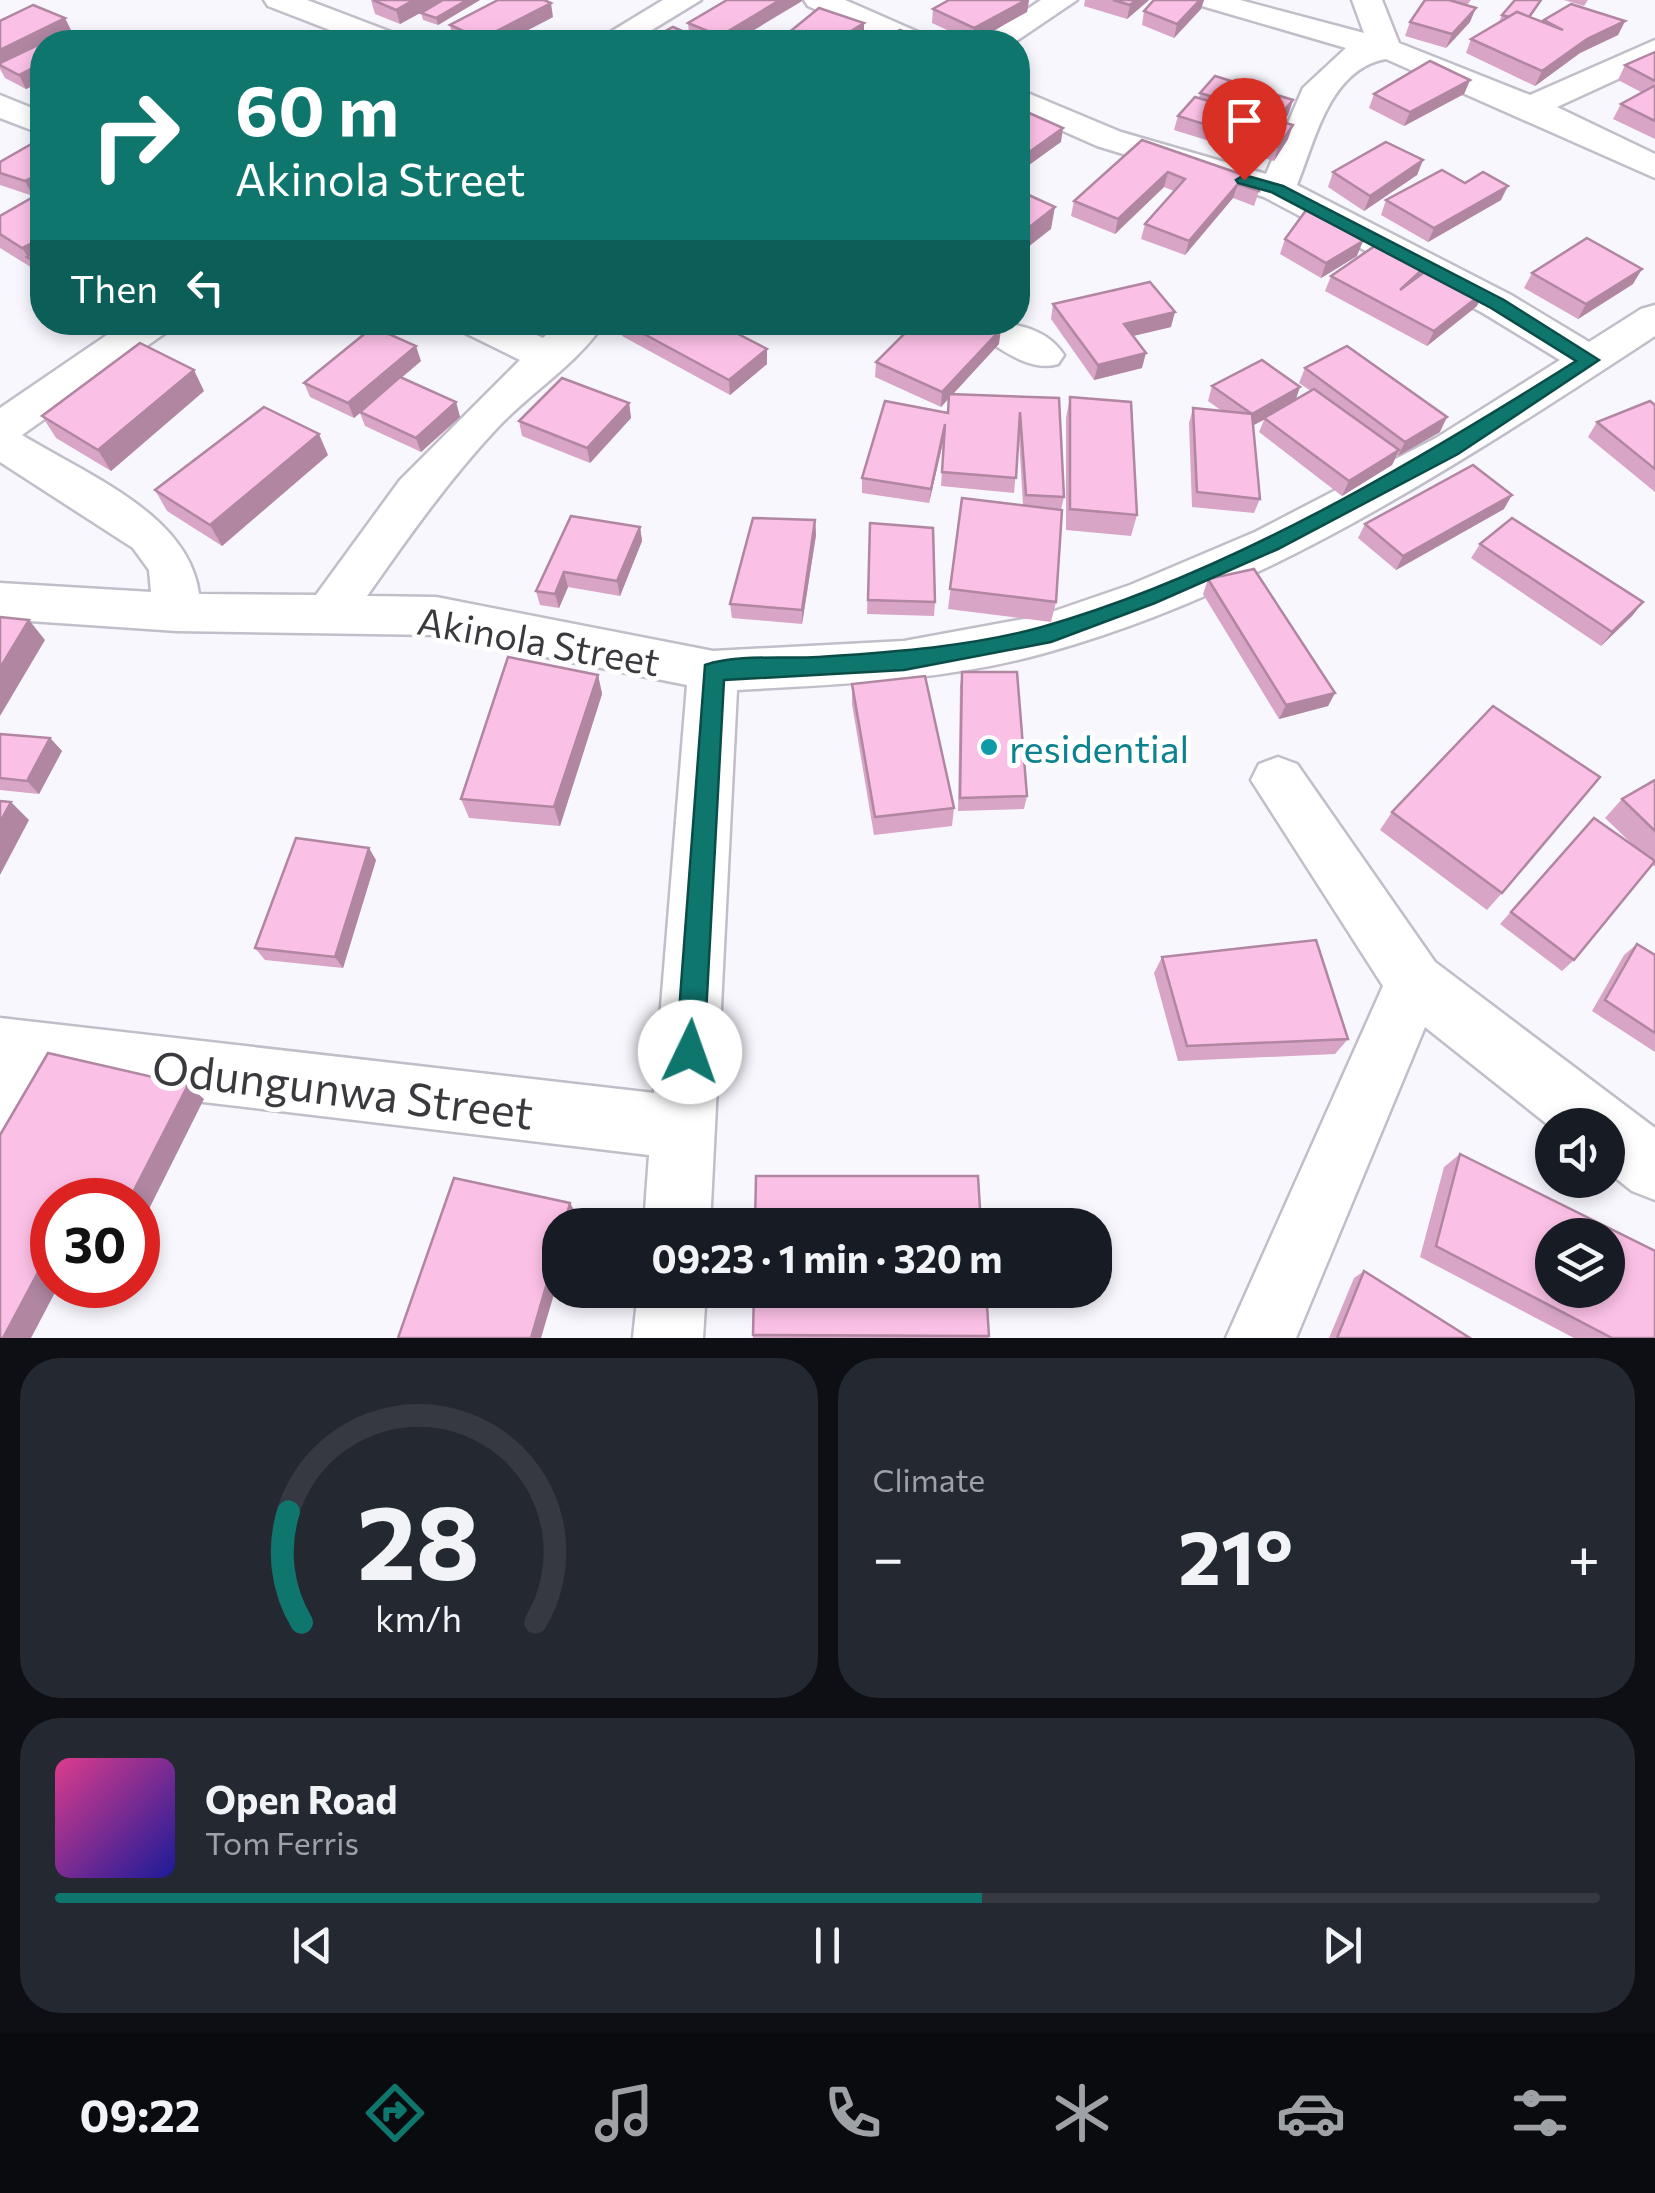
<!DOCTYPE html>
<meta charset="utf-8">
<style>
body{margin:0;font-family:Commissioner,sans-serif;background:#242831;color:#f1f3f6;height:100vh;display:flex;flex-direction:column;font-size:38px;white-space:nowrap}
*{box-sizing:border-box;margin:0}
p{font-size:32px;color:#9ea1a6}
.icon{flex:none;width:55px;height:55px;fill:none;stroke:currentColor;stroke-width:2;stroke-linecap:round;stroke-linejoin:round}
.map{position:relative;height:1338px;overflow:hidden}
.panel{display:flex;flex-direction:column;gap:20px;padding:20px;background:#0d0f14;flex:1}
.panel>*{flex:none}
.guide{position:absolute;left:30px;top:30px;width:1000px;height:305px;border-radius:40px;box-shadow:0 5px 15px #0003;background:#0f766e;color:#fff;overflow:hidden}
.controls{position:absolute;left:1535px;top:1108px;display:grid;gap:20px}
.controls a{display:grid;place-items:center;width:90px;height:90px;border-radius:50%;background:#171b24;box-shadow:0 5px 15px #0003;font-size:50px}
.speed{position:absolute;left:30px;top:1178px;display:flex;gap:20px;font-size:50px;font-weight:700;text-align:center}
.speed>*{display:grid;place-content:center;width:130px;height:130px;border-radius:50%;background:#171b24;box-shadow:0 5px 15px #0003;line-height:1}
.speed .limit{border:15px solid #d22;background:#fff;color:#111}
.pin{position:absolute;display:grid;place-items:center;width:85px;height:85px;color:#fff;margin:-102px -42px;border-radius:50% 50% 50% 0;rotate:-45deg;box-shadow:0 0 10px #0007}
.pin .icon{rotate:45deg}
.me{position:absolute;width:110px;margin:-55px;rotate:3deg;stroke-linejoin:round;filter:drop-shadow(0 0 8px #0008)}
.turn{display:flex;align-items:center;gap:35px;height:210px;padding:0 40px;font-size:45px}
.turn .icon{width:130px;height:130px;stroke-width:2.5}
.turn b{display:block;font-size:70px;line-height:85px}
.then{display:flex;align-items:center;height:95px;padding:0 40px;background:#0003;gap:20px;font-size:38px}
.big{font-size:75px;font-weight:700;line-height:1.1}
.panel .widget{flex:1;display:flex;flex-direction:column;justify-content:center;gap:15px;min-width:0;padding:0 35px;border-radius:40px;background:#242831}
.panel .dial{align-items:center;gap:0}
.dial svg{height:260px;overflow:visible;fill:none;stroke:#363941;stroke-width:7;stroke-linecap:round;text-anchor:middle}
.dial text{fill:#f1f3f6;stroke:none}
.song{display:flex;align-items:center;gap:30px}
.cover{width:120px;height:120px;border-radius:15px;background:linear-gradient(135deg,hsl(330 70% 55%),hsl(240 70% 35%))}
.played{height:10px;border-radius:5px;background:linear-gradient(90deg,#0f766e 60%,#363941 60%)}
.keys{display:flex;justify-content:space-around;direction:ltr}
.heat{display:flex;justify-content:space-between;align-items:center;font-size:55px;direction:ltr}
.panel .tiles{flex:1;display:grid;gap:20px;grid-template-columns:1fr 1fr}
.widget:last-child{grid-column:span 2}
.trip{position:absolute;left:542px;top:1208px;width:570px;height:100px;border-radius:40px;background:#171b24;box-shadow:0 5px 15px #0003;font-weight:700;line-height:100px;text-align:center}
.menu{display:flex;height:160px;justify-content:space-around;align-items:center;background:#090b0e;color:#9ea1a6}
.menu .icon{width:70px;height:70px}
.menu .active{color:#0f766e}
.menu b{font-size:45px;color:#f1f3f6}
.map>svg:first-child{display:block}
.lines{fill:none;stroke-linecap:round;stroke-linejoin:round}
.minor-casing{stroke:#c1bec9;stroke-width:5}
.minor{fill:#fff;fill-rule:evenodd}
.wall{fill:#d8a5c6}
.shaded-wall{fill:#b086a1}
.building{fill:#fbc0e6;stroke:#b086a1;stroke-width:2.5;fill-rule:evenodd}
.route{fill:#0f766e;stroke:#0a4d48;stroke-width:2.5}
.culture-dot{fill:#0f9aa8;stroke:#fff;stroke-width:4}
.labels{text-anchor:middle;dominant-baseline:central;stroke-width:10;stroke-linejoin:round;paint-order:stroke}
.street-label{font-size:38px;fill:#3a393d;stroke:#fff}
.culture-label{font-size:38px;fill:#0d838f;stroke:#fff;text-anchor:start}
.near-street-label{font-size:45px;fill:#3a393d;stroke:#fff}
</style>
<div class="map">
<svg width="1655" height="1338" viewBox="0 0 1655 1338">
<rect width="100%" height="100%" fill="#f9f7fe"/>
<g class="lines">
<g class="minor-casing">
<g id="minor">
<path d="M264 0H307L399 35 404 42H361L268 6Z"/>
<path d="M663 0H701L632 42H594Z"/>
<path d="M804 0H845L925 35 930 42H889L808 6Z"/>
<path d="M1041 0H1077L1015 42H978Z"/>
<path d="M1198 0H1240L1364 33 1352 0H1382L1399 43 1530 95 1655 40V62L1557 107 1655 154V178L1386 59C1330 69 1316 138 1297 185L1511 295 1589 342 1641 309 1655 305V336C1467 459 1264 593 1045 653 945 681 840 684 737 690L710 1225H644L649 1155 43 1083 22 1124 0 1133V1018L654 1093 687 685 436 635 177 631 0 619V583L151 592 149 570 133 548 0 462V408L126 322H174L168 331 22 435C85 474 189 514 199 594L316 595 400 480 520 360 461 331 455 322H509L543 338 560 322H605C578 363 534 390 500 425 450 478 409 536 367 596L436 597 713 651 904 641 1040 616 1130 585 1255 532 1436 438 1560 360 1483 313 1264 197 1097 146 1018 111V89L1121 132 1266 174 1303 88 1346 48 1202 6Z"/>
<path d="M0 95 42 112V134L0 118Z"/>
<path d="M966 322C1001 322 1043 322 1064 355L1058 364C1028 373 998 346 972 331Z"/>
<path d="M1278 757 1297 764 1435 962 1655 1128V1200L1632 1191 1608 1172V1125L1552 1128 1425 1027 1296 1338H1226L1383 986 1251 780 1259 764Z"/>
<path d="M638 1290H706L703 1338H633Z"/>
</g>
</g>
<use href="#minor" class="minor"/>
</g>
<g class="wall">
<path d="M371 0H480L438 25 423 20 421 13 433 6 400 24 375 14Z"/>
<path d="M949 0H1029L1027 12 973 42 932 23 933 9Z"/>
<path d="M1085 0H1149L1127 19 1084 6Z"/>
<path d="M1154 0H1204L1201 9 1174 38 1142 25 1144 11Z"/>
<path d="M1425 0H1471L1467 5 1470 22 1446 48 1405 36 1410 22Z"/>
<path d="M1564 0H1588L1584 6Z"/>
<path d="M802 1 734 42H645L689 33 688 23Z"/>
<path d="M1539 5 1530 18 1543 22 1544 20 1625 21 1618 35 1580 53 1535 86 1466 53 1471 39 1499 22 1502 15Z"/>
<path d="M553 17 505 42H461L453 39 450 25Z"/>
<path d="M0 21 72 32 42 42V88L39 83 26 89 5 78 0 69Z"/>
<path d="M1655 52V139L1613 119 1621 104 1643 93 1618 80 1625 65Z"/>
<path d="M1470 80 1464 94 1404 126 1369 108 1374 94Z"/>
<path d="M1200 93 1293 100 1288 115 1282 122 1288 139 1274 161 1174 130 1178 116 1199 98Z"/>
<path d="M42 138 33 196 0 185V162Z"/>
<path d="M1142 140 1259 191 1254 206 1233 198 1185 255 1141 239 1145 224 1174 191 1164 187 1115 234 1071 216 1074 201Z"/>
<path d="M1423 160 1417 175 1364 211 1328 187 1333 172Z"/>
<path d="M42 192V280L39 278 34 269 0 248V216Z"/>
<path d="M1386 200H1501L1428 242 1381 215Z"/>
<path d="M1285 239 1357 256 1321 278 1280 254Z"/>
<path d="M1425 267 1422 274 1477 306 1427 346 1325 291 1331 276Z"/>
<path d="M1532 273 1633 284 1578 319 1524 288Z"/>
<path d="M1053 304 1171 327 1133 336 1142 368 1094 380 1051 319Z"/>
<path d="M620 322H715L767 364 730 395 622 336Z"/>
<path d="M999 344 953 394 1059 398 1064 497 1061 510 1056 602 1051 622 948 609 962 498 1023 505 1019 438 1014 493 941 486 944 438 929 503 862 493V478L948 413 949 398 941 407 875 377 876 362Z"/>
<path d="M421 361 401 378 456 402 460 417 421 452 365 426 360 413 354 418 310 397 304 383Z"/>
<path d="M1305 368 1440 432 1398 456 1397 455 1392 465 1342 496 1259 432 1264 420 1253 425 1260 499 1254 513 1192 507 1189 423 1193 408 1222 411 1208 401 1212 386 1296 400 1311 391 1299 383Z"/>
<path d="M204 391 111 471 56 438 42 416Z"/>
<path d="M1070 397 1137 515 1131 536 1066 530V418Z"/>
<path d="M629 403 631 418 590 463 522 436 519 421Z"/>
<path d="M1655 405V492L1588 437 1597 422Z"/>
<path d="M328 455 222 546 167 511 155 490Z"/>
<path d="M1504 509 1396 570 1358 538 1365 524Z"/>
<path d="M571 516 640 527 642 541 620 596 568 587 559 608 540 605 536 591Z"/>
<path d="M815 520 816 535 802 624 732 618 730 604Z"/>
<path d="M870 523 935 602 934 616 867 614Z"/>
<path d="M1480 544 1643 602 1632 616 1601 646 1471 558Z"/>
<path d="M1208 579 1335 693 1328 706 1279 719 1203 594Z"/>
<path d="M962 672 1027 796 1024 809 958 811 960 686Z"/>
<path d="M598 675 602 694 560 826 469 818 461 799Z"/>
<path d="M852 684 954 808 952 826 874 835 852 704Z"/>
<path d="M0 734 50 738 62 751 39 794 0 790Z"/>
<path d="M1655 780V867L1652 864 1574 960 1562 971 1500 924 1594 818 1631 843 1605 818 1622 799Z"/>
<path d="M1392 812 1502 893 1487 910 1380 830Z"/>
<path d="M376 860 343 968 265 960 255 948Z"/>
<path d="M1637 944 1655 955V1052L1592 1011 1624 955Z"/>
<path d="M1162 957 1348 1039 1335 1054 1178 1061 1154 973Z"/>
<path d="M1460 1154 1655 1338H1574L1420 1257 1444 1167Z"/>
<path d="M1364 1271 1470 1338H1329L1354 1278Z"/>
<path d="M753 1335 989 1336 988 1338H753Z"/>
</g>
<g class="shaded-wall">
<path d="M414 0H444L400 24 396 10Z"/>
<path d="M467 0H480L438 25 436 18Z"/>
<path d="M780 0H802V1L734 42H720V36Z"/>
<path d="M1026 0H1029L1027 12 973 42 974 28Z"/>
<path d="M1136 0H1149L1127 19 1130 5Z"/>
<path d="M1200 0H1204L1201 9 1174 38 1177 24Z"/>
<path d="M551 3 553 17 505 42H482L481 39Z"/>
<path d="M1476 8 1470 22 1446 48 1452 34Z"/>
<path d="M65 18 72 32 0 65V50Z"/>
<path d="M1625 21 1618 35 1580 53 1535 86 1542 71 1587 39Z"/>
<path d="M864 23V37L855 42H833Z"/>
<path d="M42 63V77L35 73 39 83 26 89 19 75Z"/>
<path d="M1470 80 1464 94 1404 126 1410 112Z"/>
<path d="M1293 100 1288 115 1274 131 1279 116Z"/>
<path d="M1293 125 1288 139 1274 161 1278 147Z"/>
<path d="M1063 128 1061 142 1018 173V160Z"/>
<path d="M1423 160 1417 175 1364 211 1370 196Z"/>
<path d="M1168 172 1164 187 1115 234 1118 219Z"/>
<path d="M42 173V191L33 196 25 181Z"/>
<path d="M1238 184 1233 198 1185 255 1189 241Z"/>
<path d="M1508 186 1501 200 1428 242 1434 228Z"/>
<path d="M1055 207 1051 229 1018 255V236Z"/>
<path d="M42 238V265L28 257 22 248Z"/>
<path d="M1363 241 1357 256 1321 278 1326 263Z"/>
<path d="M1642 269 1633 284 1578 319 1586 304Z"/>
<path d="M1484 292 1477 306 1427 346 1434 331Z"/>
<path d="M1175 312 1171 327 1120 339 1124 324Z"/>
<path d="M1001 329 999 344 941 407 942 392Z"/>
<path d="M416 346 421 361 354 418 348 403Z"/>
<path d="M767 349V364L730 395 729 380Z"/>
<path d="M1146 353 1142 368 1094 380 1098 365Z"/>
<path d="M194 370 204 391 111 471 98 450Z"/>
<path d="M1300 387 1295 402 1247 429 1252 414Z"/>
<path d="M456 402 460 417 421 452 416 438Z"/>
<path d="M629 403 631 418 590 463 587 448Z"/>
<path d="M1447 417 1440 432 1398 456 1405 442Z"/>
<path d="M945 424 944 438 929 503 931 489Z"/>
<path d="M319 434 328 455 222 546 210 525Z"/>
<path d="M1399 450 1392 465 1342 496 1349 481Z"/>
<path d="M1512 495 1504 509 1396 570 1403 556Z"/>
<path d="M815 520 816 535 802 624V610Z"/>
<path d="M640 527 642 541 620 596 617 581Z"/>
<path d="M564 572 568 587 559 608 555 594Z"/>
<path d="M1643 602 1632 616 1601 646 1612 632Z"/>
<path d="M29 620 45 640 0 716V668Z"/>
<path d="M598 675 602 694 560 826 554 807Z"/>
<path d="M1335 693 1328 706 1279 719 1286 705Z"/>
<path d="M50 738 62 751 39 794 27 781Z"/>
<path d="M11 802 29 820 0 875V822Z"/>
<path d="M369 848 376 860 343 968 335 957Z"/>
<path d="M188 1085 204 1099 138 1231V1200H129Z"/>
<path d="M570 1203 577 1215 574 1225H564Z"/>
<path d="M560 1238V1274L541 1338H531Z"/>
<path d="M52 1246V1285H59L31 1338H3Z"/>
</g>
<g class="building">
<path d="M373 0H414L396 10Z"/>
<path d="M443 0H467L436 18 421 13Z"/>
<path d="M498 0H544L551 3 481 39 450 25Z"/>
<path d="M727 0H780L720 36 688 23Z"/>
<path d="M949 0H1026L974 28 933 9Z"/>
<path d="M1113 0H1136L1130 5Z"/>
<path d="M1154 0H1200L1177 24 1144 11Z"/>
<path d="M1425 0H1449L1476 8 1452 34 1410 22Z"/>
<path d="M1515 0H1541L1529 17 1517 12 1509 17 1502 15Z"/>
<path d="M1571 4 1625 21 1587 39 1542 71 1471 39 1517 12 1563 30 1544 20Z"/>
<path d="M33 5 65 18 0 50V21Z"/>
<path d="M819 8 864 23 833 42H793L782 38Z"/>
<path d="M673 27 707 42H645Z"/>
<path d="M900 30 930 42H879Z"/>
<path d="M67 31 89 41 43 42Z"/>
<path d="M116 32 140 42H96Z"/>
<path d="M42 43V63L19 75 0 65V63Z"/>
<path d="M1655 52V81L1625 65Z"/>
<path d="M1430 61 1470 80 1410 112 1374 94Z"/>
<path d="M1215 76 1293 100 1279 116 1200 93Z"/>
<path d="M1655 87V121L1621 104 1654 86Z"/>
<path d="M1195 97 1293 125 1278 147 1178 116Z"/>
<path d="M1018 108 1063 128 1018 160Z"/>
<path d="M42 138V173L25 181 0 173V162Z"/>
<path d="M1142 140 1258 180 1259 191 1238 184 1189 241 1145 224 1185 179 1168 172 1118 219 1074 201Z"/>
<path d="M1386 142 1423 160 1370 196 1333 172Z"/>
<path d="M1442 170 1465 183 1483 172 1508 186 1434 228 1386 200Z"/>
<path d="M1018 190 1055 207 1018 236Z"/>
<path d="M42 192V238L22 248 0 234V216Z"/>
<path d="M1307 209 1363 241 1326 263 1285 239Z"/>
<path d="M1587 238 1642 269 1586 304 1532 273Z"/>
<path d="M1379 243 1425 267 1400 290 1434 265 1484 292 1434 331 1331 276Z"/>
<path d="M42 247V266L27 257Z"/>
<path d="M1150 282 1175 312 1124 324 1146 353 1098 365 1053 304Z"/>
<path d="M622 322H715L767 349 729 380Z"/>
<path d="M916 322H986L1001 329 942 392 876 362Z"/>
<path d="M373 327 416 346 348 403 304 383Z"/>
<path d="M140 343 194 370 98 450 42 416Z"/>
<path d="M1347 346 1447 417 1405 442 1305 368Z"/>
<path d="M1262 360 1300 387 1252 414 1212 386Z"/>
<path d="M400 377 456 402 416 438 360 412Z"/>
<path d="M562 378 629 403 587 448 519 421Z"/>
<path d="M1314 389 1399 450 1349 481 1264 418Z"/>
<path d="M949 394 1059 398 1064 497 1026 495 1020 412 1016 478 942 472 945 424 931 489 862 478 885 401 948 413Z"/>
<path d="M1070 397 1131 402 1137 515 1070 509Z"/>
<path d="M1650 401 1655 405V469L1597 422Z"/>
<path d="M264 407 319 434 210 525 155 490Z"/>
<path d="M1193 408 1252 414 1260 499 1197 492Z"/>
<path d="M1473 465 1512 495 1403 556 1365 524Z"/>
<path d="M962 498 1062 510 1056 602 950 589Z"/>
<path d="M571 516 640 527 617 581 564 572 555 594 536 591Z"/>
<path d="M753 518 815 520 802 610 730 604Z"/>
<path d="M1512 518 1643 602 1612 632 1480 544Z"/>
<path d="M870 523 933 528 935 602 868 600Z"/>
<path d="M1254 569 1335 693 1286 705 1208 579Z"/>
<path d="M0 617 29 620 0 668Z"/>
<path d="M508 657 598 675 554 807 461 799Z"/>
<path d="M962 672H1017L1027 796 960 798Z"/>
<path d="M925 676 954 808 875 817 852 684Z"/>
<path d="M1493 706 1600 777 1502 893 1392 812Z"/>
<path d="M0 734 50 738 27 781 0 778Z"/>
<path d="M1655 780V831L1622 799Z"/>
<path d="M0 801 11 802 0 822Z"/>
<path d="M1594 818 1655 861 1574 960 1511 912Z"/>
<path d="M296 838 369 848 335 957 255 948Z"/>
<path d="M1316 940 1348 1039 1187 1046 1162 957Z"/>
<path d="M1637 944 1655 955V1033L1605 1000Z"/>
<path d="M48 1053 188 1085 129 1200H52V1246L3 1338H0V1135Z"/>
<path d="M1460 1154 1655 1251V1338H1612L1436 1246ZM1552 1235H1608V1290H1552Z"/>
<path d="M756 1176H978L981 1225H755Z"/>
<path d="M454 1178 570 1203 564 1225H560V1238L531 1338H398Z"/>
<path d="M1364 1271 1470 1338H1337Z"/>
<path d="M754 1290H986L989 1336 753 1335Z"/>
</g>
<path class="route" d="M1244 175 1283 186 1504 300 1599 360 1458 454 1278 549 1155 603 1051 642 904 670 724 680 704 1052 700 1061 690 1065 680 1061 676 1052 705 665C738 654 782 659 818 657 892 652 970 647 1042 627 1228 574 1414 463 1576 361L1491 308 1271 192 1238 183 1236 180Z"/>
<circle class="culture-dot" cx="989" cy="747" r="10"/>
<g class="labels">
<g class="street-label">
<text transform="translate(539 640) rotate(10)">Akinola Street</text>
</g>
<g class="culture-label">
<text x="1009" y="747">residential</text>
</g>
<g class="near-street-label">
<text transform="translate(343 1088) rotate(7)">Odungunwa Street</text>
</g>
</g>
</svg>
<div class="controls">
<a><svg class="icon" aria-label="sound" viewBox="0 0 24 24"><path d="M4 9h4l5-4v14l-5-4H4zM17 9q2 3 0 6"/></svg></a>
<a><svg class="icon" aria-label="layers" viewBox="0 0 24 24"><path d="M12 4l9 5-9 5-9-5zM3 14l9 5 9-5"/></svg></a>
</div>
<div class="speed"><div class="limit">30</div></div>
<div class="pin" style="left:1244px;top:180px;background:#d93025"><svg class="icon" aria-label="arrive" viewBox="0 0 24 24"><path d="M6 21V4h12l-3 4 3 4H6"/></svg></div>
<svg class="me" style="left:690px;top:1052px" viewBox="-20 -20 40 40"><circle r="19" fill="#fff"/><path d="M0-13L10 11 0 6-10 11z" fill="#0f766e"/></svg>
<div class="trip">09:23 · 1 min · 320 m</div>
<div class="guide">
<div class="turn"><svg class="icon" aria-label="right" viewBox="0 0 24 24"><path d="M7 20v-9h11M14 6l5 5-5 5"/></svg><div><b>60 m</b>Akinola Street</div></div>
<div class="then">Then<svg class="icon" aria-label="left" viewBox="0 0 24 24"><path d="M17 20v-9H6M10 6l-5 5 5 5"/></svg></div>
</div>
</div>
<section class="panel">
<div class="tiles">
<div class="widget dial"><svg viewBox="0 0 100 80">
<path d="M14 69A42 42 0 1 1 86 69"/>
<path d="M14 69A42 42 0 0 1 10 35" stroke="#0f766e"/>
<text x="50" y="56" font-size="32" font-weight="700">28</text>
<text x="50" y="72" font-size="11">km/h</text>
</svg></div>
<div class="widget"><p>Climate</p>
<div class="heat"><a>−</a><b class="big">21°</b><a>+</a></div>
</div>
<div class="widget">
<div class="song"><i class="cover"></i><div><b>Open Road</b><p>Tom Ferris</p></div></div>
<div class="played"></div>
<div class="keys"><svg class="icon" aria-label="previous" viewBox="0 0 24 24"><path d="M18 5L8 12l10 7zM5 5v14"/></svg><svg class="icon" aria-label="pause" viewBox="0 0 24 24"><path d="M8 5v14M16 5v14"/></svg><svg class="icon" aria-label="next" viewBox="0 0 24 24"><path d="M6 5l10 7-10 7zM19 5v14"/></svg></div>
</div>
</div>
</section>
<nav class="menu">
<b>09:22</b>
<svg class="icon active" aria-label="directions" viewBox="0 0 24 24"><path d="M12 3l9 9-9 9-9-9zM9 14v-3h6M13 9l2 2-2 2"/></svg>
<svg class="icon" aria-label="music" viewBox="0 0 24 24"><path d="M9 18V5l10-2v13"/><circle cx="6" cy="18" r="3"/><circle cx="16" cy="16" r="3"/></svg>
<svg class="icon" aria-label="phone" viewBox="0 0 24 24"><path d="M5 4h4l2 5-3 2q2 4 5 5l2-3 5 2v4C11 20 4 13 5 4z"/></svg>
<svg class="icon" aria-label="climate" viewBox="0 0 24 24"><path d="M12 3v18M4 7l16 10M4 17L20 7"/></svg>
<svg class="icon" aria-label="car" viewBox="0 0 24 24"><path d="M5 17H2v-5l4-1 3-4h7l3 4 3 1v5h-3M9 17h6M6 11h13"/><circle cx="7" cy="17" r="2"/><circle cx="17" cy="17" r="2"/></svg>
<svg class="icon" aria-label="filters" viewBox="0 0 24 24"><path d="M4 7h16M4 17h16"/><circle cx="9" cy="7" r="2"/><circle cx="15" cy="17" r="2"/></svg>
</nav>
